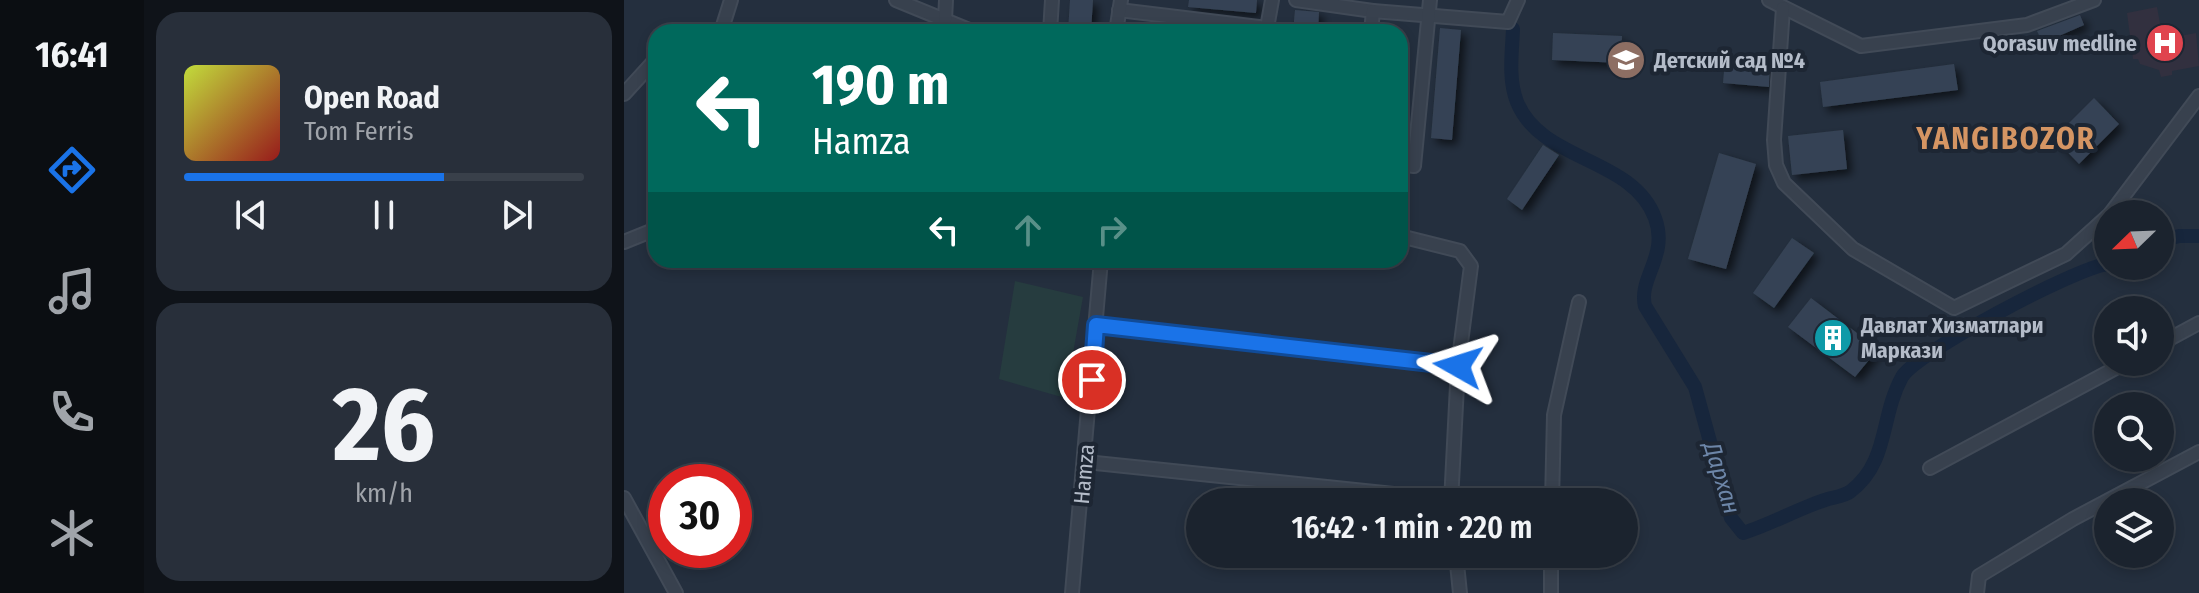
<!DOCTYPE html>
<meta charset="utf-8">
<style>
body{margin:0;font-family:"Fira Sans Condensed",sans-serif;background:#282f3a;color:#f1f3f6;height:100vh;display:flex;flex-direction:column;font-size:30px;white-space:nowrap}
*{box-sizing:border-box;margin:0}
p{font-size:26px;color:#a0a4aa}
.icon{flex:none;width:44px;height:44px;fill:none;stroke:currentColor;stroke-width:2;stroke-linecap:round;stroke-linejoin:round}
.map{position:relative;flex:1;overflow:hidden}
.drawer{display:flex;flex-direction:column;gap:12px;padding:12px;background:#0f1319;width:480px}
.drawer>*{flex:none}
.hud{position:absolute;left:24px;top:24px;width:760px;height:244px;border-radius:24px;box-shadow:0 4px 12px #0003,0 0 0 2px #39404a;background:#00695c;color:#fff;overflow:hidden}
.needle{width:52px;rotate:247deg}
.buttons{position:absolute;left:1470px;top:200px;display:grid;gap:16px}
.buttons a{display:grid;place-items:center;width:80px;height:80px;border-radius:50%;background:#1b232e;box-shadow:0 4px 12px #0003,0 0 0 2px #39404a;font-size:40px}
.speed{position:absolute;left:24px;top:464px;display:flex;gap:16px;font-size:40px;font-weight:700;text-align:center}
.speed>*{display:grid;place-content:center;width:104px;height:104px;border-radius:50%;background:#1b232e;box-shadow:0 4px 12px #0003,0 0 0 2px #39404a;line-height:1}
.speed .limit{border:12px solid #d22;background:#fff;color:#111}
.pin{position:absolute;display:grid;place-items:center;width:68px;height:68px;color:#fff;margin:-34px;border:4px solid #fff;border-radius:50%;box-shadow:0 2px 8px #0007}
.me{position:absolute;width:88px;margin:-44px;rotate:276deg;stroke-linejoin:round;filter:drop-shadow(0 0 6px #0008)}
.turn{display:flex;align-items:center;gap:28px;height:168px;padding:0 32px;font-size:36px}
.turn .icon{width:104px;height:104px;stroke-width:2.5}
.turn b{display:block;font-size:56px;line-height:68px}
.lanes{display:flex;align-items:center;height:76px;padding:0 32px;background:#0003;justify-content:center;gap:40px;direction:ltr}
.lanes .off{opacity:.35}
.drawer .tile{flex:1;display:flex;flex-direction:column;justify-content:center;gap:12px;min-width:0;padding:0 28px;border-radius:24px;background:#282f3a}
.drawer .dial{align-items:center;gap:0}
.dial b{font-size:104px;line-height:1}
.song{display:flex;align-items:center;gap:24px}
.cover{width:96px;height:96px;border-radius:12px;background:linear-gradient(135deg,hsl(70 70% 55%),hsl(0 70% 35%))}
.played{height:8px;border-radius:4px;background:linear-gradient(90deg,#1a73e8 65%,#39404a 65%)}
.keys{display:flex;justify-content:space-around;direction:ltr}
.trip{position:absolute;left:562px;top:488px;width:452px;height:80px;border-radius:40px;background:#1b232e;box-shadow:0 4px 12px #0003,0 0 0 2px #39404a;font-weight:600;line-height:80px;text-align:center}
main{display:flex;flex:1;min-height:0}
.tab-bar{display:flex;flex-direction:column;width:144px;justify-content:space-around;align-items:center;background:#0b0e12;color:#a0a4aa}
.tab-bar .icon{width:56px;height:56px}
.tab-bar .on{color:#1a73e8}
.tab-bar b{font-size:36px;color:#f1f3f6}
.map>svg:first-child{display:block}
.medical{fill:#32303f}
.green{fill:#263c3f}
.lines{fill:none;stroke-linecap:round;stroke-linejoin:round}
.canal{stroke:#17263c;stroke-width:14}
.building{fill:#364354;filter:url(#shadow)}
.street-casing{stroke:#414a57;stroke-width:16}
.street{stroke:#38414e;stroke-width:12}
.route-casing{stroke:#114b97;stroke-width:20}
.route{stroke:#1a73e8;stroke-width:14}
.labels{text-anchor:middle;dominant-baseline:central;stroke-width:8;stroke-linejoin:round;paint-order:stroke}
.poi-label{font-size:22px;font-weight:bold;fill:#b4bcc9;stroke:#1d2633;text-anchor:start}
.street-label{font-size:22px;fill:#b4bcc9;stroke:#1d2633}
.water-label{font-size:24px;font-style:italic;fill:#6d86a8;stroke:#1d2633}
.district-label{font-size:30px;font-weight:bold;letter-spacing:2px;fill:#d59563;stroke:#1d2633}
</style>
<main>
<nav class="tab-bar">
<b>16:41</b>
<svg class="icon on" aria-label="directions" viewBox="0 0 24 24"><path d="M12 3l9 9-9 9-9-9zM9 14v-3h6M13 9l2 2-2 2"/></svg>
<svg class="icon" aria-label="music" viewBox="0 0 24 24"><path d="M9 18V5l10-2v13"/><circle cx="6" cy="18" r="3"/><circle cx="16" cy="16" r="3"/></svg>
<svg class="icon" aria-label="phone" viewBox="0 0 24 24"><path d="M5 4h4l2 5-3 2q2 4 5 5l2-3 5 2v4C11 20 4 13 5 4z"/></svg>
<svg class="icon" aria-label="climate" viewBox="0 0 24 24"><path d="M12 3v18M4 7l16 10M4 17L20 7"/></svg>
</nav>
<section class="drawer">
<div class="tile">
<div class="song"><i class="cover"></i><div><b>Open Road</b><p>Tom Ferris</p></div></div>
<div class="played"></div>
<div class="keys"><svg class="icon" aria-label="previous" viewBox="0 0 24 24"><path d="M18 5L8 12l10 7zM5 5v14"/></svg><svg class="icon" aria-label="pause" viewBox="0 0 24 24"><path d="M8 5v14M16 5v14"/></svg><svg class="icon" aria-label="next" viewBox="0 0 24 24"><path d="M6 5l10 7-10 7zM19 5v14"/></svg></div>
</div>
<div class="tile dial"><b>26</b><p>km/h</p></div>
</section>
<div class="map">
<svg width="1575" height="593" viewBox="0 0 1575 593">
<defs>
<filter id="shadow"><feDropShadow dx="5" dy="5" stdDeviation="4" flood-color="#0009"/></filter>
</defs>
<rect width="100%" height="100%" fill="#242f3e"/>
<path class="medical" d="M1533 7 1539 39 1572 33 1575 66 1548 71V75L1537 77 1535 70 1516 64 1514 59H1509L1503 13Z"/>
<path class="green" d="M391 281 459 297 441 398 375 379Z"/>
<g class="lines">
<g class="canal">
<path d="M889 29C888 53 884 79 893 102 917 162 1009 157 1031 218 1045 256 1014 278 1021 306L1071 387 1107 518 1119 533C1148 524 1175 508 1204 499 1211 497 1221 496 1227 491 1265 462 1256 417 1278 377 1293 352 1453 267 1484 264"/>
<path d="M1536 241 1555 236H1575"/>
</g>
</g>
<g class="building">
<path d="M446 0H469L467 32H444Z"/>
<path d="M565 0H633L632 13 564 7Z"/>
<path d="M671 10 695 12 694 32H669Z"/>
<path d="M1456 15 1460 25 1419 43 1413 31Z"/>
<path d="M816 28 837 30 828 140 807 138Z"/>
<path d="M929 33 998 36 997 63 928 60Z"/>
<path d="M1101 60 1146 64 1145 87 1099 83Z"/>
<path d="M1330 64 1334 90 1199 107 1196 82Z"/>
<path d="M1470 98 1495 124 1455 164 1430 138Z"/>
<path d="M1219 130 1223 169 1168 175 1164 136Z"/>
<path d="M919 145 935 155 898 210 883 199Z"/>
<path d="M1095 153 1132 164 1102 269 1064 259Z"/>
<path d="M1168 238 1190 253 1150 308 1129 293Z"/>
<path d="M1187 298 1254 349 1231 377 1164 327Z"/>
</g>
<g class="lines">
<g class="street-casing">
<g id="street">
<path d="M272 0 350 32"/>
<path d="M672 0 749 11"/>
<path d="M1145 0 1237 46 1403 25 1470 0"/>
<path d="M1159 8 1150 140 1152 165 1160 183 1229 249 1330 308 1442 254 1484 216"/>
<path d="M495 10 643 28 648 0"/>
<path d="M321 20 322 0"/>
<path d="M97 32 107 0"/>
<path d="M426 32 428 0"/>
<path d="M492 32 497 0"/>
<path d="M747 32 749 11 884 22 894 0"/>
<path d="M0 94 32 59"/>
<path d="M776 164 790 166 806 0"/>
<path d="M1486 214 1575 96"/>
<path d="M776 236 836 251 847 266 834 366 827 502"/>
<path d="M0 242 32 229"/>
<path d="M472 325 834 366"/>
<path d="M1536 344 1575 323"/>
<path d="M462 462 827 500"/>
<path d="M1306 468 1503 362"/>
<path d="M0 498 52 593"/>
<path d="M928 502 930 415 955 302"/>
<path d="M832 554 836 593"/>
<path d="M927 554V593"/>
<path d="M448 593 477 260"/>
<path d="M1353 593 1355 576 1449 519 1575 452"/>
</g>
</g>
<use href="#street" class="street"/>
</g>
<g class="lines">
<g class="route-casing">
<path id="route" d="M468 380 472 325 834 366"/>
</g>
<use href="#route" class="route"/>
</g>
<defs>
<g id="hospital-disc" transform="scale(2)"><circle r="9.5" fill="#e0444e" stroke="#1d2633"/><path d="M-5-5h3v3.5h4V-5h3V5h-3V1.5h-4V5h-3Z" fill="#fff"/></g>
<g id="school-disc" transform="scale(2)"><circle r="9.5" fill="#8d6e63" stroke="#1d2633"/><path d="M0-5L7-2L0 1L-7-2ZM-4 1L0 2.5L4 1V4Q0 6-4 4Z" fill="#fff"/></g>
<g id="building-disc" transform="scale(2)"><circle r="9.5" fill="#0f9aa8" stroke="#1d2633"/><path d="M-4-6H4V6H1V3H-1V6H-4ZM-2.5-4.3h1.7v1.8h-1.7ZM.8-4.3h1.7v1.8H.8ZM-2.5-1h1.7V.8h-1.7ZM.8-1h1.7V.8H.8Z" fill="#fff"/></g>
</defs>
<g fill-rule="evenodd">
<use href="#hospital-disc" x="1541" y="43"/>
<use href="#school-disc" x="1002" y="60"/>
<use href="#building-disc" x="1209" y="338"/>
</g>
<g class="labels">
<g class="poi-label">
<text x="1513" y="43" text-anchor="end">Qorasuv medline</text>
<text x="1030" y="60">Детский сад №4</text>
<text x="1237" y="325">Давлат Хизматлари<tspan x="1237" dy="25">Маркази</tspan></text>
</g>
<g class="street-label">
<text transform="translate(460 474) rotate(-85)">Hamza</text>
</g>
<g class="water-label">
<text transform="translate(1098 478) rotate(73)">Дархан</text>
</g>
<g class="district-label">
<text x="1382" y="139">YANGIBOZOR</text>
</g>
</g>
</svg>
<div class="buttons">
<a><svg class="needle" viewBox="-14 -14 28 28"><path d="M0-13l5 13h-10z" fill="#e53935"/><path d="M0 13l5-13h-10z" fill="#a0a4aa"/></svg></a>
<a><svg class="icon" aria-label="sound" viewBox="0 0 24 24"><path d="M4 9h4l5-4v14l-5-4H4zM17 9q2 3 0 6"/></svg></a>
<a><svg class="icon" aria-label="search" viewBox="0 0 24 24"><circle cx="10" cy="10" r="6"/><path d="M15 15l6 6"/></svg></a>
<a><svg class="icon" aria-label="layers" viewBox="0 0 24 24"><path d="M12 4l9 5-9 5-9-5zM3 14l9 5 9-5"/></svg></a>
</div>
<div class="speed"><div class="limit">30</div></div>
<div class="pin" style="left:468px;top:380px;background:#d93025"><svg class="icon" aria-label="arrive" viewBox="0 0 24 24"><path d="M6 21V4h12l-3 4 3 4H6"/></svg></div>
<svg class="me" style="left:834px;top:366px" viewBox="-20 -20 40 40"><path d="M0-17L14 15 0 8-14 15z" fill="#1a73e8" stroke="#fff" stroke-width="4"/></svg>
<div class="trip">16:42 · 1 min · 220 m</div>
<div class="hud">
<div class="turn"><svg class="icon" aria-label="left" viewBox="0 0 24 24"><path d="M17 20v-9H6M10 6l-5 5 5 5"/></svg><div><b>190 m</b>Hamza</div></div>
<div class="lanes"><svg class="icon" aria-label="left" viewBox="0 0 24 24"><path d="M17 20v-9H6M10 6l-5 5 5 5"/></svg><svg class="icon off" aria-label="ahead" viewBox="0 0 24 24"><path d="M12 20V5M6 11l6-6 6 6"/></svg><svg class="icon off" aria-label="right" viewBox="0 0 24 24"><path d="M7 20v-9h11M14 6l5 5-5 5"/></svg></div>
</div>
</div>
</main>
